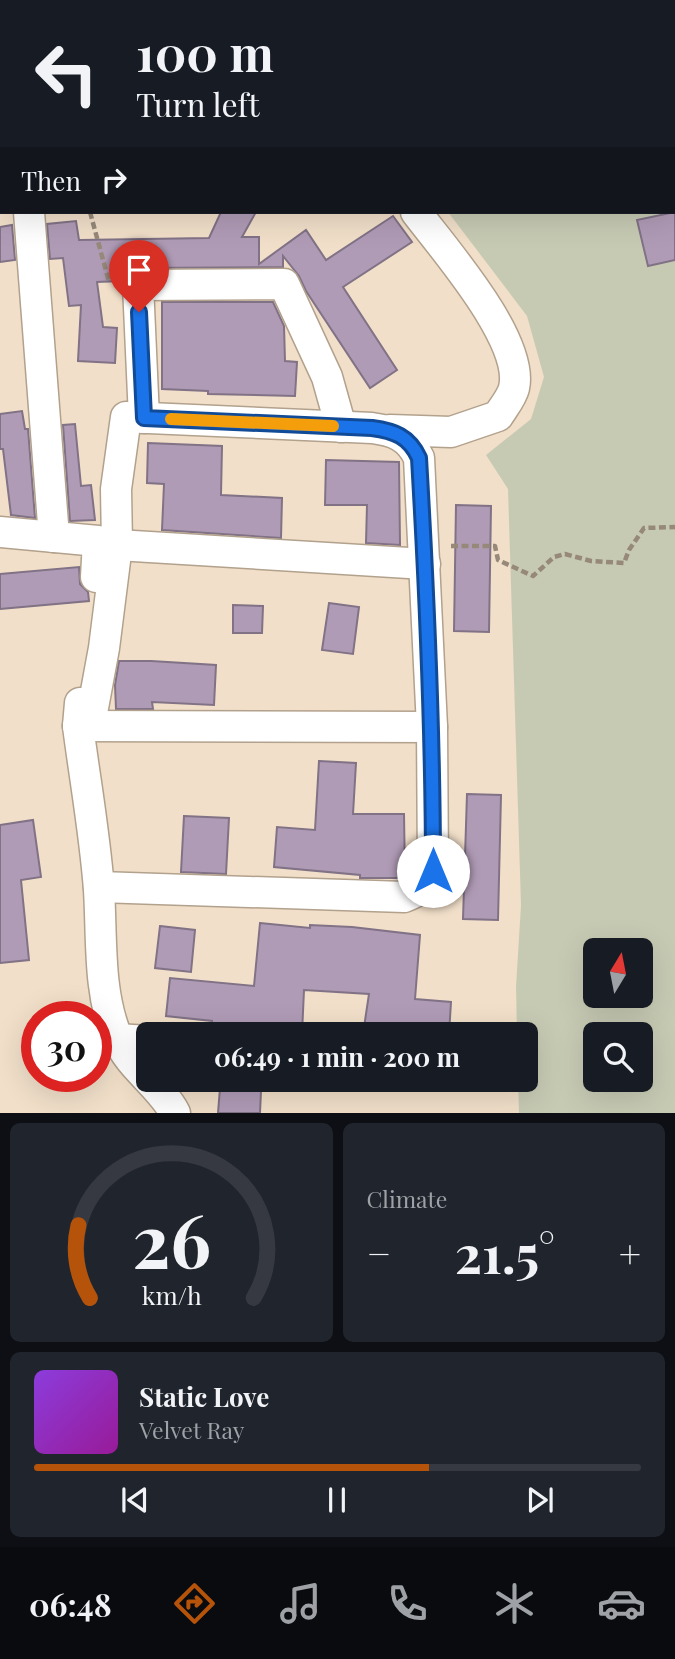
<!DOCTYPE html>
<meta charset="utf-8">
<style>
body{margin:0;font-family:"Playfair Display",serif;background:#20242c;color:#f1f3f6;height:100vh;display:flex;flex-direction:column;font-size:26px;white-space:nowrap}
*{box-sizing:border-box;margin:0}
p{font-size:23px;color:#9ea1a6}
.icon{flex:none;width:38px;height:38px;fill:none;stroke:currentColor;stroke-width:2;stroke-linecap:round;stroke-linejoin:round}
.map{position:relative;height:1113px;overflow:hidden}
.details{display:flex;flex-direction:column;gap:10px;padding:10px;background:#0d0f14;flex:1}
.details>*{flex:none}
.hud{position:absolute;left:0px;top:0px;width:676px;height:214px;box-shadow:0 7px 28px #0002;background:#171b24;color:#f1f3f6;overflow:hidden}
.needle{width:46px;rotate:10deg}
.controls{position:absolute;left:583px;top:938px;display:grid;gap:14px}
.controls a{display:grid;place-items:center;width:70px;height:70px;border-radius:10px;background:#171b24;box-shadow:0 7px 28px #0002;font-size:35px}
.speed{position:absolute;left:21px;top:1001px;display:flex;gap:14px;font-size:35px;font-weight:700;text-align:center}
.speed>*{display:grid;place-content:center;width:91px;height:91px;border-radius:50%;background:#171b24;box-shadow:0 7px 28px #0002;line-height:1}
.speed .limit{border:10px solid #d22;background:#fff;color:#111}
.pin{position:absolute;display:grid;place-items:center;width:60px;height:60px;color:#fff;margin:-72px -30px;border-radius:50% 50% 50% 0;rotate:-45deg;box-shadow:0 0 7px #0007}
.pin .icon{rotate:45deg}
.me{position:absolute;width:77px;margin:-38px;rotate:0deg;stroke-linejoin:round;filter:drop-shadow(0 0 5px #0008)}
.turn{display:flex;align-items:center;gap:24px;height:147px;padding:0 21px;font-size:32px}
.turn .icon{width:91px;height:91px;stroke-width:2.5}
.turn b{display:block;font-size:49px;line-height:60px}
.then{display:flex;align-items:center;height:66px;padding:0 21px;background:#0003;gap:14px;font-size:26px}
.big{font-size:52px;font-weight:700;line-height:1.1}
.details .tile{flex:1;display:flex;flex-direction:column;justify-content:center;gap:10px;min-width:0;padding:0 24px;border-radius:10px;background:#20242c}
.details .dial{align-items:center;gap:0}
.dial svg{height:182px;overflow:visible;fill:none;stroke:#363941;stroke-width:7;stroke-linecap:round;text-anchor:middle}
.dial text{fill:#f1f3f6;stroke:none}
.song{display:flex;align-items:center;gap:21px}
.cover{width:84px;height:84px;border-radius:10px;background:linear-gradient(135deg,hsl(270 70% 55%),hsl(300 70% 35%))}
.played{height:7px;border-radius:4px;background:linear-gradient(90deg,#b45309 65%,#363941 65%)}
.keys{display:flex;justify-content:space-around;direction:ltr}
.heat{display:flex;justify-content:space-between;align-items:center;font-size:38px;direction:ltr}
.details .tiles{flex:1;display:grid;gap:10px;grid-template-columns:1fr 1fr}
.tile:last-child{grid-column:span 2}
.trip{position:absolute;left:136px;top:1022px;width:402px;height:70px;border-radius:10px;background:#171b24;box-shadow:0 7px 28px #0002;font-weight:700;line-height:70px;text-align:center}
.menu{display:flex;height:112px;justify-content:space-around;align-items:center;background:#090b0e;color:#9ea1a6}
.menu .icon{width:49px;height:49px}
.menu .selected{color:#b45309}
.menu b{font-size:32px;color:#f1f3f6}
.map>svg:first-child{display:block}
.green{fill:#c7cab3;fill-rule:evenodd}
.building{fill:#b09bb6;stroke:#817286;stroke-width:2}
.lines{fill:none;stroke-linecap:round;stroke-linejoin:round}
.minor-casing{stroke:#b2a18c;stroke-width:33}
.path{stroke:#968979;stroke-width:4.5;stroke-dasharray:7 3.5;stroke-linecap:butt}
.minor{stroke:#fff;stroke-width:30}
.route-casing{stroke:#114b97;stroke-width:18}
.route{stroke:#1a73e8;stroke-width:12}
.slow{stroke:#f59e0b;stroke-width:12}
</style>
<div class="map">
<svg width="675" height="1113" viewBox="0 0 675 1113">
<rect width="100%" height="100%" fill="#f1dfc9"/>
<path class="green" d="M315 0H675V1113H519L518 1080H527V1034H517L516 987 521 905 508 489 486 455 531 419 544 377 527 316 448 212H674V2ZM595 950H640V996H595ZM595 1034H640V1080H595Z"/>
<g class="building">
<path d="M221 212H256L242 237H259V264L306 230 326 260 393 216 412 242 343 287 397 370 370 388 306 291 299 276 283 256V267L138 268 128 270 121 281 97 282 103 327 117 328 115 363 78 361 81 305 69 306 63 258 50 259 47 224 76 221 79 240 209 238Z"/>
<path d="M675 212V260L648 266 637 220Z"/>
<path d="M12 225 15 260 0 262V227Z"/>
<path d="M162 302H273L284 326 285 361 297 362 295 396 208 394V391L162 389Z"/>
<path d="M22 411 25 429H28L35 518 11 515 3 449H0V414Z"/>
<path d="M75 424 81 486 91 485 95 520 70 521 63 425Z"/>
<path d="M148 443 222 446 221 495 282 498 281 538 162 530 164 484 147 483Z"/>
<path d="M326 460 399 462 400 545 366 543 367 505H325Z"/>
<path d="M456 505 491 506 489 632 454 631Z"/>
<path d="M79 567 80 584 88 592 89 601 0 609V574Z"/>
<path d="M329 603 359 607 353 654 322 650Z"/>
<path d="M233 605 263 606 262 633H233Z"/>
<path d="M119 661H151L216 665 214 705 152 702 153 709H116L115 685Z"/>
<path d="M319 761 356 763 353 814H404L405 878H360V875L274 867 277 827 315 830Z"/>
<path d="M467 794 501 795 498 920 463 919Z"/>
<path d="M184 816 229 818 226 874 181 872Z"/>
<path d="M33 820 41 877 21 880 29 960 0 963V825Z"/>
<path d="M260 923 310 928V925L352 927 420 935 415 999 451 1002 449 1034H363L369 994 304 990 302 1034H211L212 1021 166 1016 170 978 254 986Z"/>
<path d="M160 926 195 930 191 972 155 968Z"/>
<path d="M220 1088 261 1091 260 1113H218Z"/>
</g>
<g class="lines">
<g class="minor-casing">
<g id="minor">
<path d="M287 0 288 2"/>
<path d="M0 169H2"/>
<path d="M29 212 54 537"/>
<path d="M144 418 138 285 284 284 327 377 341 427"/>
<path d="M390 430 451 432 498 416C503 408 512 397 514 388 525 341 444 249 416 212"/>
<path d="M0 532 98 541 96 577"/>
<path d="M117 545 425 564"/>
<path d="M80 703 78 726C85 780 95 835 99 890 102 938 98 992 117 1037 129 1067 160 1085 175 1113"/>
<path d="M90 724 104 648 117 545 116 489 126 417 372 428C394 431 409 436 419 458L432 727 433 871C426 886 418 892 404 897L99 887"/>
<path d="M78 726 432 727"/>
<path d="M117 1039 149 1041"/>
</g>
</g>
<g class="path">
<path d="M198 2 201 0"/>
<path d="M90 212 109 282"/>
<path d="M451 546H495L498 560 533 576 554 557 565 554 591 561 624 563 629 550 644 528 675 527"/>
</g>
<use href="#minor" class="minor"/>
</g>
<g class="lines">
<g class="route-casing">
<path id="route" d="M139 312 144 418 372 428C394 431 409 436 419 458 427 596 433 733 433 871"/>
</g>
<use href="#route" class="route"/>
<path class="slow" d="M171 419 333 426"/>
</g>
</svg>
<div class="controls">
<a><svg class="needle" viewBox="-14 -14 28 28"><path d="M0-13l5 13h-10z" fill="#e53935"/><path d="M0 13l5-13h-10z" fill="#9ea1a6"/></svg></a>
<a><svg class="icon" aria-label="search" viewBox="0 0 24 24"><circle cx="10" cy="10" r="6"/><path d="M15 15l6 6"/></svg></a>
</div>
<div class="speed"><div class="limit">30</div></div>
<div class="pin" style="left:139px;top:312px;background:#d93025"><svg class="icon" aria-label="arrive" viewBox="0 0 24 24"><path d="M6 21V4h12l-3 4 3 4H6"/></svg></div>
<svg class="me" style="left:433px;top:871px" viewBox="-20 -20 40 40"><circle r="19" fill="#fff"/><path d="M0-13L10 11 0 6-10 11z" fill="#1a73e8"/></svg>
<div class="trip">06:49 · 1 min · 200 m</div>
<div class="hud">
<div class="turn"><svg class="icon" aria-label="left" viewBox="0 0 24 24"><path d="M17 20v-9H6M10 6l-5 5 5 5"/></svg><div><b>100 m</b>Turn left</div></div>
<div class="then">Then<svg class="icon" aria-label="right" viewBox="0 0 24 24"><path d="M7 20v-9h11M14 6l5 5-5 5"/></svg></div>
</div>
</div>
<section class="details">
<div class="tiles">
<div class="tile dial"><svg viewBox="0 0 100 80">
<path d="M14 69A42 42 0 1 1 86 69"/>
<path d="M14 69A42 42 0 0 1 9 37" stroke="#b45309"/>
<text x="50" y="56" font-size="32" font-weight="700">26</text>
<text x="50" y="72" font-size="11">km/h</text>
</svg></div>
<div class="tile"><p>Climate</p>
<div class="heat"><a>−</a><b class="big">21.5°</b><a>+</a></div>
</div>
<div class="tile">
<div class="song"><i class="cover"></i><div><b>Static Love</b><p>Velvet Ray</p></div></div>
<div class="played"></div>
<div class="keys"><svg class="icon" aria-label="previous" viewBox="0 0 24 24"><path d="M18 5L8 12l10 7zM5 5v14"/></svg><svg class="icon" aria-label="pause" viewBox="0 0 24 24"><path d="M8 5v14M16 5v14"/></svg><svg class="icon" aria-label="next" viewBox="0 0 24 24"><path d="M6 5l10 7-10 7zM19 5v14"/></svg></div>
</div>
</div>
</section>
<nav class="menu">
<b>06:48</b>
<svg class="icon selected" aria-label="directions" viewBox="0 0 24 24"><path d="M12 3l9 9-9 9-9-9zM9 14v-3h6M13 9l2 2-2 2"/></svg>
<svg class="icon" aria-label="music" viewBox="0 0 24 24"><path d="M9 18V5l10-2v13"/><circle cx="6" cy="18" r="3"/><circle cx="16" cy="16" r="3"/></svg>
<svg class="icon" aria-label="phone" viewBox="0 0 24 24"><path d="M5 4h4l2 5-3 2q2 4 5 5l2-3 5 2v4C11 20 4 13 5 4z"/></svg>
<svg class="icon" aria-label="climate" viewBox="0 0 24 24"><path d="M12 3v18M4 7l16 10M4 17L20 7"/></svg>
<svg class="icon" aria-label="car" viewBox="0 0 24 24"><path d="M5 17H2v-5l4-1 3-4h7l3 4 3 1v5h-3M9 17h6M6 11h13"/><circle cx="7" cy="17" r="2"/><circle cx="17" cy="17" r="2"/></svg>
</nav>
